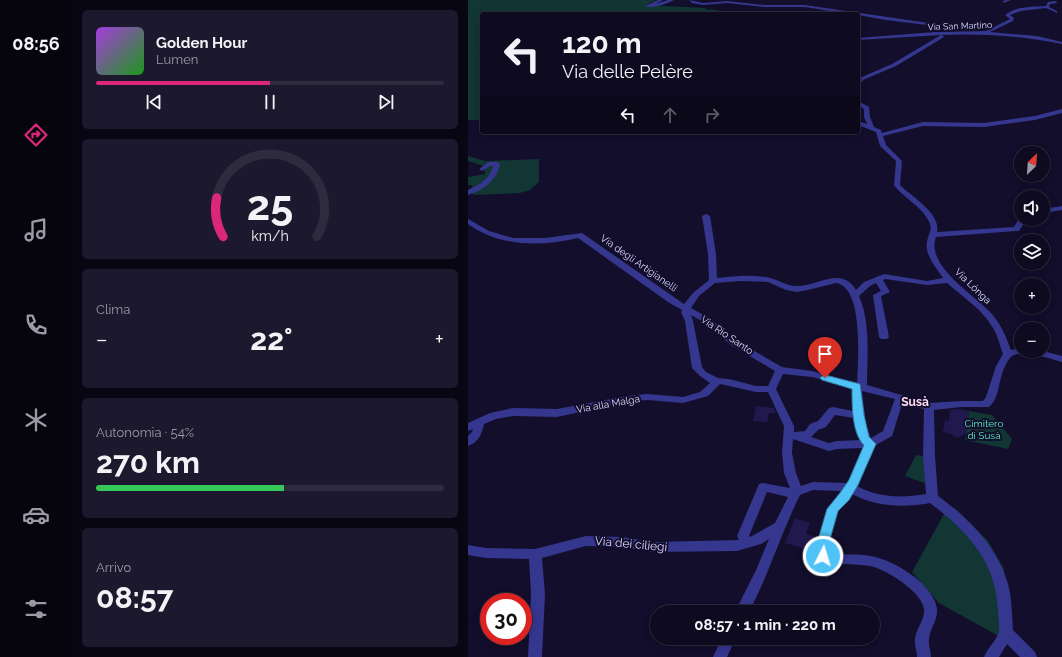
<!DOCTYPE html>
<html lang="it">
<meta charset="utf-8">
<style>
body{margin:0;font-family:Raleway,sans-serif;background:#1c182d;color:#f1f3f6;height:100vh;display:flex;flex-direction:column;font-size:15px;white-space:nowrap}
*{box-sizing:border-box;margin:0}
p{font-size:13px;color:#9b9aa5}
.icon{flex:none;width:22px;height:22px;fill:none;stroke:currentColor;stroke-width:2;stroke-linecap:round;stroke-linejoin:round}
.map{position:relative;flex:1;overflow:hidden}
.drawer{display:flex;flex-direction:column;gap:10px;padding:10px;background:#080612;width:396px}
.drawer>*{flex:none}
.hud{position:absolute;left:12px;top:12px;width:380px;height:122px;border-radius:4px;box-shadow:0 2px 10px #0003,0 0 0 1px #2e2b3e;background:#0e0a20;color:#f1f3f6;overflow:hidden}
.needle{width:26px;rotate:25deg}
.controls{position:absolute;left:546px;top:146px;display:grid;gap:8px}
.controls a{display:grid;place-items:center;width:36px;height:36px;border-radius:50%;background:#0e0a20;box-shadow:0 2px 10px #0003,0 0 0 1px #2e2b3e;font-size:20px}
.speed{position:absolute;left:12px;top:593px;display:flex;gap:8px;font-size:20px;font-weight:700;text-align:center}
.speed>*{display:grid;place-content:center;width:52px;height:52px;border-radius:50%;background:#0e0a20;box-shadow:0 2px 10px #0003,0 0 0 1px #2e2b3e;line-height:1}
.speed .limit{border:6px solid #d22;background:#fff;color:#111}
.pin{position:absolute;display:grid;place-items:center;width:34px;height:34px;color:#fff;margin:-41px -17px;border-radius:50% 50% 50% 0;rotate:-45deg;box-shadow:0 0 4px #0007}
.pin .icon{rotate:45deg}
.me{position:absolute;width:44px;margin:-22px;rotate:5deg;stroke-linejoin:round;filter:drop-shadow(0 0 3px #0008)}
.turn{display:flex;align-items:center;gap:14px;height:84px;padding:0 16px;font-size:18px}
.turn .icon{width:52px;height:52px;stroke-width:2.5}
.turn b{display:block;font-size:28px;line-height:34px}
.lanes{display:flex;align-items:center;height:38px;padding:0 16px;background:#0003;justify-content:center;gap:20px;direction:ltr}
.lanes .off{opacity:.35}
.big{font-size:30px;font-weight:700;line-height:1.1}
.drawer .widget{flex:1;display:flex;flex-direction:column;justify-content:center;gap:6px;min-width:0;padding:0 14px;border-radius:6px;background:#1c182d}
.drawer .dial{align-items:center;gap:0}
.dial svg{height:104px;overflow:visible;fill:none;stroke:#2e2b3e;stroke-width:7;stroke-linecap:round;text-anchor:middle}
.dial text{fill:#f1f3f6;stroke:none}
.song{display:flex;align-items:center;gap:12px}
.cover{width:48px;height:48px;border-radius:6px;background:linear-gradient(135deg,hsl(280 70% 55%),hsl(120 70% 35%))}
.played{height:4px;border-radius:2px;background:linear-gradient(90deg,#db2777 50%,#2e2b3e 50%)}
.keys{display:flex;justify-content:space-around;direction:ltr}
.heat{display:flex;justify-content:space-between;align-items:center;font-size:22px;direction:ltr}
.charge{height:6px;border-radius:3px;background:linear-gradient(90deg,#34c759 54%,#2e2b3e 0)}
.trip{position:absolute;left:182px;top:605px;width:230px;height:40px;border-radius:20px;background:#0e0a20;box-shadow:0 2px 10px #0003,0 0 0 1px #2e2b3e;font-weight:700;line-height:40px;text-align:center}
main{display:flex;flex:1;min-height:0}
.tab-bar{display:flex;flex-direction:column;width:72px;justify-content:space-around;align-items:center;background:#06040d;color:#9b9aa5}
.tab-bar .icon{width:28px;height:28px}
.tab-bar .selected{color:#db2777}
.tab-bar b{font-size:18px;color:#f1f3f6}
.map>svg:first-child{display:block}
.green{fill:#113633}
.building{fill:#21194e}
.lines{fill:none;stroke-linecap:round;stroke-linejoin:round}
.minor{fill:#35368e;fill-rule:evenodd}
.route{fill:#4fc3f7;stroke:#337fa1}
.labels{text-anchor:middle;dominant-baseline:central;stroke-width:4;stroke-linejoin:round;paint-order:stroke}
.far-street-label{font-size:9px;fill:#dbd9ff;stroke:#120e2b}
.street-label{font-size:10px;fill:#dbd9ff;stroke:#120e2b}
.park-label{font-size:10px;fill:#59ebc0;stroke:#120e2b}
.quarter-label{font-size:12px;font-weight:bold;fill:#ffdbf3;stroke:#120e2b}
.near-street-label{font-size:12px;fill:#dbd9ff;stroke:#120e2b}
</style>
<main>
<nav class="tab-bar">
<b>08:56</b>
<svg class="icon selected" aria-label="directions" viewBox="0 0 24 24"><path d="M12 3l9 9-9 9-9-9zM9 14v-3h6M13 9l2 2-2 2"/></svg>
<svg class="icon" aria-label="music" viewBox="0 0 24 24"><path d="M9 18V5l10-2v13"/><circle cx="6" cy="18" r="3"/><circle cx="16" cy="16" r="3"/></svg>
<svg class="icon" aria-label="phone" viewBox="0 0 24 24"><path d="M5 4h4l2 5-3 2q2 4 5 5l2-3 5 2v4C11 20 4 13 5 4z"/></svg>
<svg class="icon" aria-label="climate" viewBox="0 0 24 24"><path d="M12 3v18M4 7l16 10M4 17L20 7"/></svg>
<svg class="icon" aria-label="car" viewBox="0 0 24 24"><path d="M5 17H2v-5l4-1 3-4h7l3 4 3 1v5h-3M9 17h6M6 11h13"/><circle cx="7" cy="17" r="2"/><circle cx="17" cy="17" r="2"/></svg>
<svg class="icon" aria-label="filters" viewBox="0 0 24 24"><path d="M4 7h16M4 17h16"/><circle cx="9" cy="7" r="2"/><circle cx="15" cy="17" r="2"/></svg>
</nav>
<section class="drawer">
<div class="widget">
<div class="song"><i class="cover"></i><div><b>Golden Hour</b><p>Lumen</p></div></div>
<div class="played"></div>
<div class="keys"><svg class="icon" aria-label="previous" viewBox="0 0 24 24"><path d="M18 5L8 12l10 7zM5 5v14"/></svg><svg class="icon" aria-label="pause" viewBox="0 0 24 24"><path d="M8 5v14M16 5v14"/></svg><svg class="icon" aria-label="next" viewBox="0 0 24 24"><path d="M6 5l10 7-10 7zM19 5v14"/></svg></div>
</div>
<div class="widget dial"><svg viewBox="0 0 100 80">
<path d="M14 69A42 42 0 1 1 86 69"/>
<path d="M14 69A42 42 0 0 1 9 39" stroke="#db2777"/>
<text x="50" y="56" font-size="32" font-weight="700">25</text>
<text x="50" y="72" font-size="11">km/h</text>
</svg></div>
<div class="widget"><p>Clima</p>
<div class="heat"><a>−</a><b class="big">22°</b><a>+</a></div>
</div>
<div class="widget"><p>Autonomia · 54%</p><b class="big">270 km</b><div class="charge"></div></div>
<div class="widget"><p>Arrivo</p><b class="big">08:57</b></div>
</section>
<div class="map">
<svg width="594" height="657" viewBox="0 0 594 657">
<rect width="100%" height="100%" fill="#120e2b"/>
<g class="green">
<path d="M0 0H188L178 5 237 8 243 12 240 9 276 14H103V12L96 11 92 14H14V48L10 49 14 50V120H0Z"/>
<path d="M0 156 17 161 71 159V182L62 190 52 193 5 195 4 185H0V177L17 174 16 166 0 161Z"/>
<path d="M501 411 524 415 544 439 540 449 497 440Z"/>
<path d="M448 455 459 457V484L437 476Z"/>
<path d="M481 505 489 510 520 541 536 569V639L471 603 444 572Z"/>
</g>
<g class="building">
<path d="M288 406 306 408 308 413H301L299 422 285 421Z"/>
<path d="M490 409 501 411 499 431 496 435 490 438 483 434 475 432 477 420 481 421 482 410Z"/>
<path d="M327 518 342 523 338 534 349 537 346 551 317 543Z"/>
</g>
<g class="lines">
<g class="minor">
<path d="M190 0H195L187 4 200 0H206C198 4 185 9 177 6Z"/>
<path d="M221 0 235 3 259 1 296 5H337L502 29 500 30 418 20 390 15V14H380L337 7H296L259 3 235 5 224 3Z"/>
<path d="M538 0H543L535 3V1Z"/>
<path d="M588 1 589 3 582 4 581 7 589 11V13L578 8 553 11 542 15 546 18 545 21 522 32 569 36 594 42V44C554 36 515 33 474 35L476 37 428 66 397 79 393 82V87L390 89V79L394 77 424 64 473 35 390 40V38L467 32 518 31 542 19 537 15C548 6 564 7 578 6L580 2Z"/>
<path d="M390 101 401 107 402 117 406 127 413 130 414 133 455 122 516 123 567 116 594 109V113L567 120 516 127 455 126 415 136 418 145 434 161 432 185C444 197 473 213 469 232L546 227 552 217 553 219H559L551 231H548L468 237C457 266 508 296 524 314 533 325 538 336 543 350L553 348V351H575L594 356V362C582 359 553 348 543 357 536 364 533 377 531 386 529 394 528 401 521 407H493L466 410 467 456 470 496C501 519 529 546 540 584 544 599 544 615 545 630L567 652 569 657H552L539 644 531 657H516C519 649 530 638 531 631 532 624 530 616 530 609 527 560 499 531 462 503 435 508 409 507 384 494L370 511 359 550 360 552C374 556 389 553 403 556 426 560 466 584 469 609 470 620 462 628 461 639 460 645 463 651 463 657H449C449 651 446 645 447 639 448 628 457 620 456 609 454 592 418 569 402 566 385 563 368 566 351 560L347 550 359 509 373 491 345 490 332 495C313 533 301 574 281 612H267L288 570 301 539 293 544 269 551 185 552 153 547 118 546 74 558 77 594 74 657H60L63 594 61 559 18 558 0 555V545L18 548 67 549 118 536 153 537 185 542 271 540 269 536 291 484 295 483 322 488 316 473 314 453 316 426 300 392H288L252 384 240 396 215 403 179 400 159 402 89 417 45 416 28 419 16 424C14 434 10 443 0 446V436L4 432 5 429 0 431V423L22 413 45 408 89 409 159 396 179 394 215 397 232 392 242 383 232 376 224 368 217 321 213 312 214 310 200 302 110 238C73 247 32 247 0 224V219L21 231 45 238H77L114 233 216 304 225 293 241 280 240 254 234 216 238 214 242 216 248 254 249 278C266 276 284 274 302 278 311 280 319 286 328 286 349 287 373 265 388 290L396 282 416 274 459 281 475 278C469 269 456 254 459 242 460 235 464 231 462 224 456 207 436 199 426 185L428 161 412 146 408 132 390 125V121L399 124 396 117V109L390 105ZM417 279 459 285 479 283C495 297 514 309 525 328 530 336 532 346 535 354L528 366 518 397 515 401H493L461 403 399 385C399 357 403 323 391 296L402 286 408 283 413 291 405 295 411 337 413 339H419L421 337 413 296 422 292 415 280ZM272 281 300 282 318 290 329 292 340 290 368 283C396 287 390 361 389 383L344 371 314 367 269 341 241 318 223 308 231 296 247 283ZM223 315 235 322 263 345 307 371 300 386H288L261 379 250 378 238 372 234 367 225 321ZM315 374 344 377 384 388 385 411 365 407 361 408 350 421 342 424 337 431 326 432V426L308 389ZM394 391 427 399 415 431 403 438 398 425ZM434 404 456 409 455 456 458 494C434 498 411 498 389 486L406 446 424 436 425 433ZM367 415 386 418 389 433 393 440 369 441 361 443 343 437 350 430 358 427ZM325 439 361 451 369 449 395 448 379 483 345 482 333 486 328 473 324 453ZM299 492 320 497 307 523 282 537 281 536Z"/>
<path d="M21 162H29L32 164C29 180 16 190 0 195V190C11 185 22 179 25 166H22L14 171 11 169Z"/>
<path d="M594 206V210L575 213V209Z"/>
<path d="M254 638H268L259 657H245Z"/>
</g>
</g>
<path class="route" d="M357 375 392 384 396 415 401 437 408 444 390 485 381 500 370 511 359 550 362 556 360 560 355 561 351 560 347 550 359 509 372 493 381 480 396 445C384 434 384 405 384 389L354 380 352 378 354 376Z"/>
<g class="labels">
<g class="far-street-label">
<text transform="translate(492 26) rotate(-2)">Via San Martino</text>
</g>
<g class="street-label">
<text transform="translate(171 263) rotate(35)">Via degli Artigianelli</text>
<text transform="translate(505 286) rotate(44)">Via Lónga</text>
<text transform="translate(259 335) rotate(34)">Via Rio Santo</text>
<text transform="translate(140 404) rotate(-10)">Via alla Malga</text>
</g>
<g class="park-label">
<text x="516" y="423">Cimitero<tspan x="516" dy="12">di Susà</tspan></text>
</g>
<g class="quarter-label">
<text x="447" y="402">Susà</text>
</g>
<g class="near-street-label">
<text transform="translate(163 544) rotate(5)">Via dei ciliegi</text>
</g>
</g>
</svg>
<div class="controls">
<a><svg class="needle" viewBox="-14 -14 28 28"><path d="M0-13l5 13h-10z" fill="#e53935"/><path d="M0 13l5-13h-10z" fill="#9b9aa5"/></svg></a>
<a><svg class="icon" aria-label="sound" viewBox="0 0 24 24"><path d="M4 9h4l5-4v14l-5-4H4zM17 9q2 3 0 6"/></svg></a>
<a><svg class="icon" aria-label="layers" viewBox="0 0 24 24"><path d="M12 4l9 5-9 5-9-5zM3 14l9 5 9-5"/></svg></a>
<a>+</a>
<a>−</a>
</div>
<div class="speed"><div class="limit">30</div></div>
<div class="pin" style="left:357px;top:378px;background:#d93025"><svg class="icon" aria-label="arrive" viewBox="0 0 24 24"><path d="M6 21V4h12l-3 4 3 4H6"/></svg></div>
<svg class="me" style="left:355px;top:556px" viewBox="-20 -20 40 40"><circle r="17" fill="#4fc3f7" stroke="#fff" stroke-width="3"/><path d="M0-11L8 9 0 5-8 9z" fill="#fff"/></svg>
<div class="trip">08:57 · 1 min · 220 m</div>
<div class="hud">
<div class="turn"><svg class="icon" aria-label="left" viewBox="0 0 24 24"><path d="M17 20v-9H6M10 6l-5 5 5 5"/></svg><div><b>120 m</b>Via delle Pelère</div></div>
<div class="lanes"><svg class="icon" aria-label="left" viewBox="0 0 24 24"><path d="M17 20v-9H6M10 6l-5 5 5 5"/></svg><svg class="icon off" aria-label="ahead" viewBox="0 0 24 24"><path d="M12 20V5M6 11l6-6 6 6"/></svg><svg class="icon off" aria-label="right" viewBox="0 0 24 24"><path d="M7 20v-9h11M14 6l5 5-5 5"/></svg></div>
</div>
</div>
</main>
